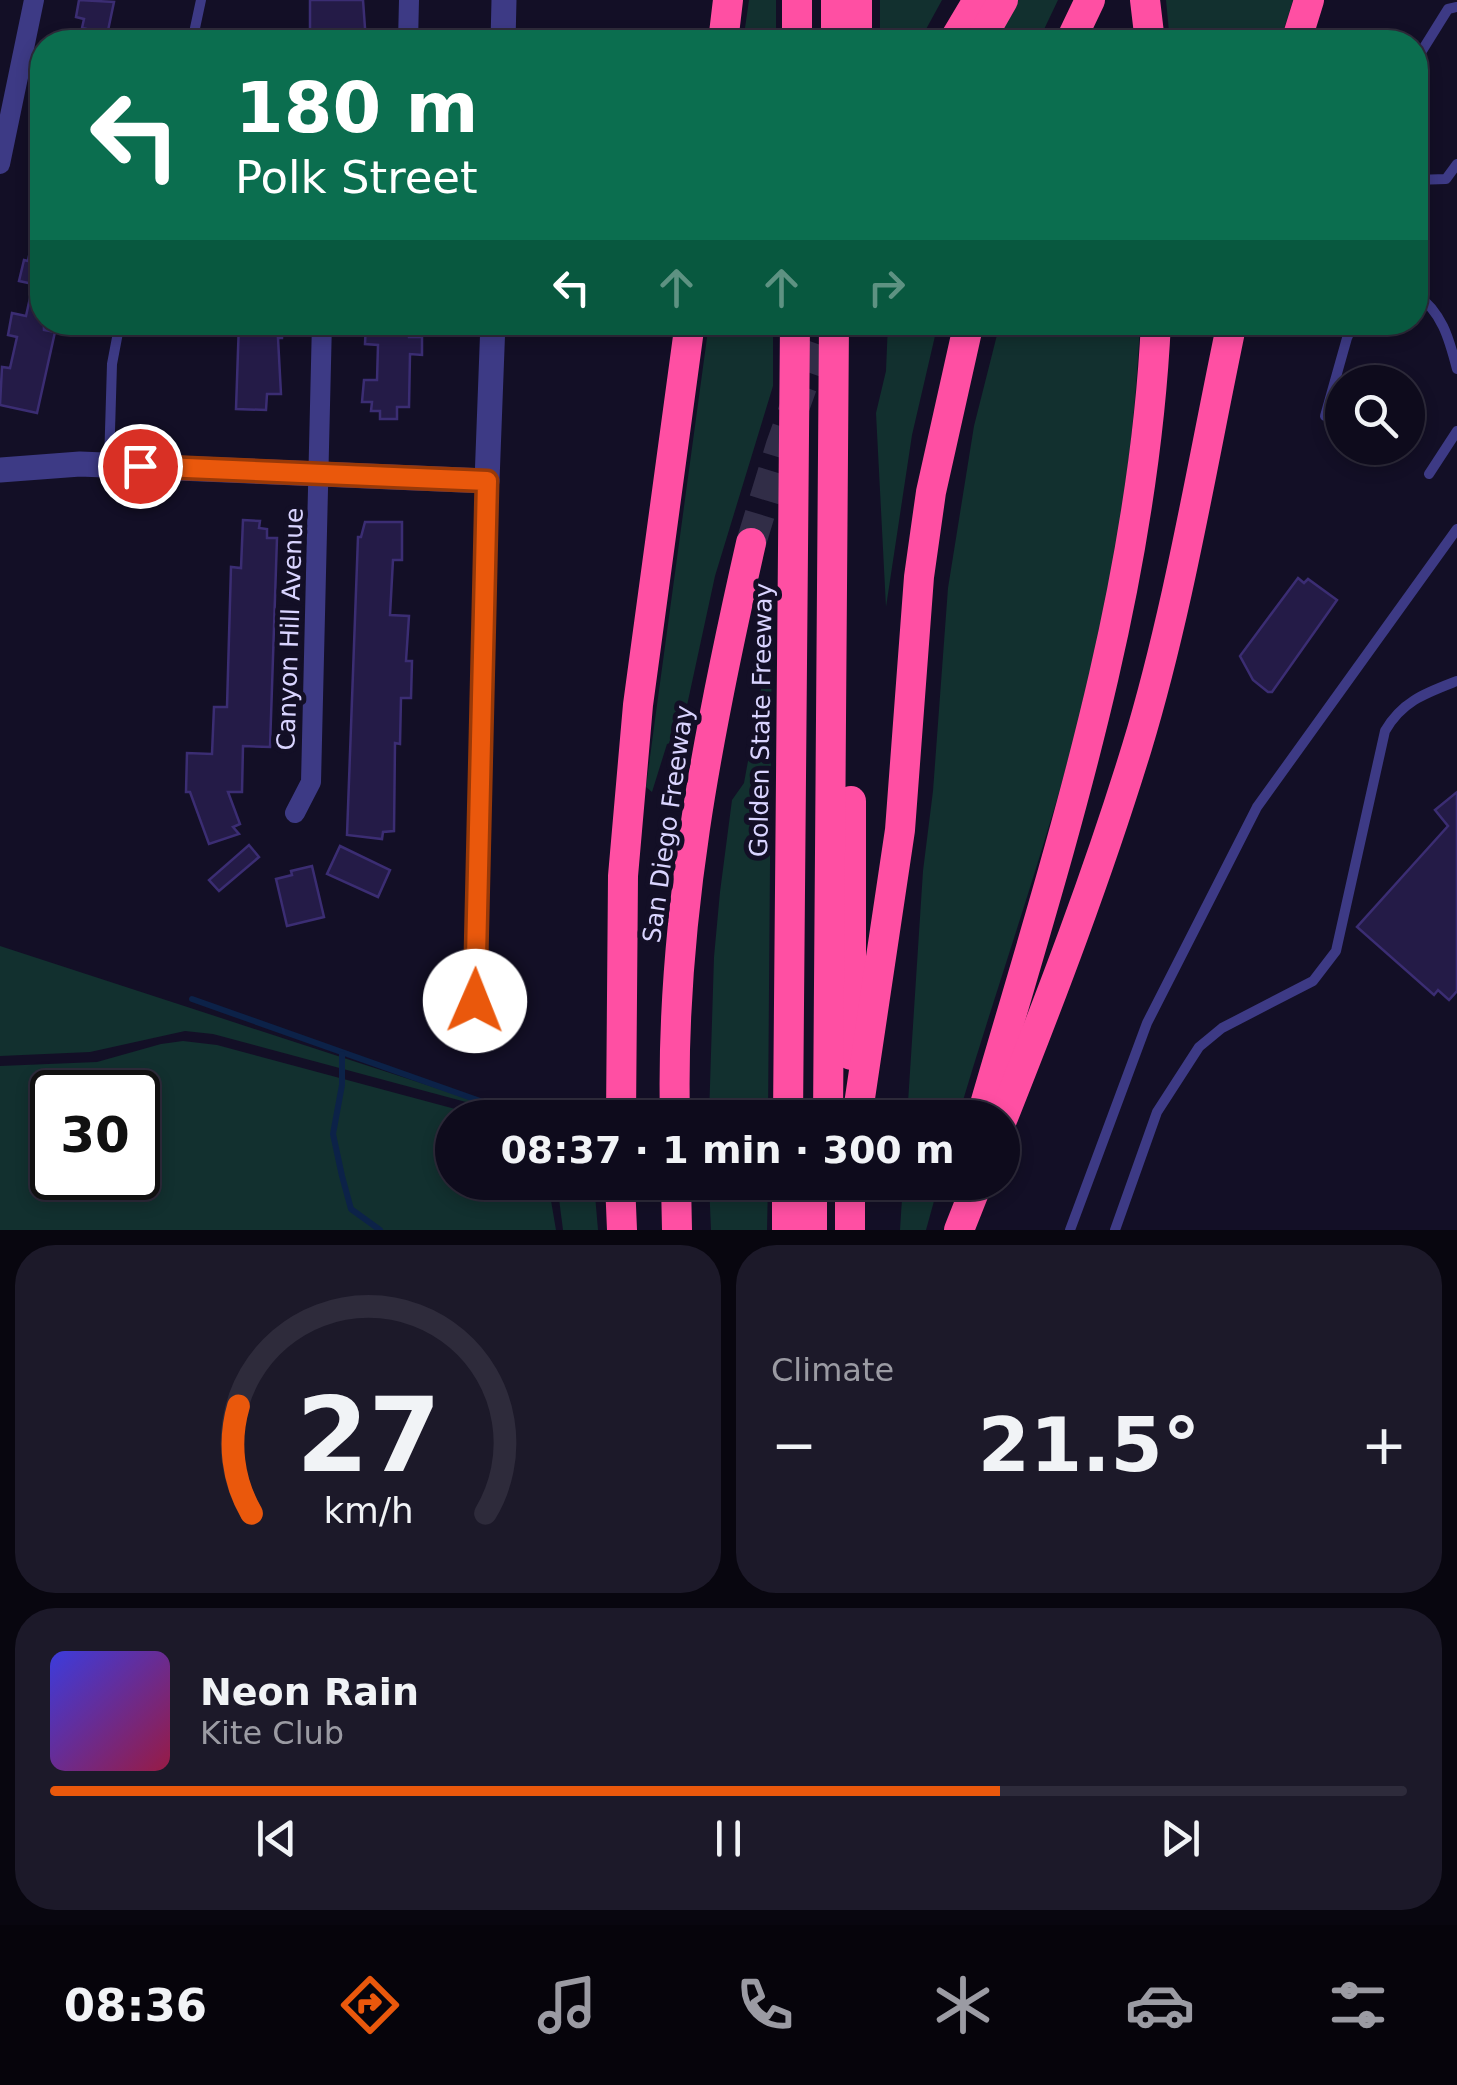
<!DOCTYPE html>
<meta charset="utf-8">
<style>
body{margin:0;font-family:"DejaVu Sans",sans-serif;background:#1c1929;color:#f1f3f6;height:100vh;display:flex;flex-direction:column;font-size:38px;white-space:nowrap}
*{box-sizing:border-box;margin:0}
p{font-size:32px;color:#9b9ba3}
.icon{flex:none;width:55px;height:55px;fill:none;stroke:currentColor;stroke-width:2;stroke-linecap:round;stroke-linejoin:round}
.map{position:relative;height:1230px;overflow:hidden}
.details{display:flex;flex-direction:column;gap:15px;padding:15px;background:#08060f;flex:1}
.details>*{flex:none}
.guide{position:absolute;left:30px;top:30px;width:1398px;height:305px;border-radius:40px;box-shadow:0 5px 15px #0003,0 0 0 2px #2e2b3b;background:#0b6e4f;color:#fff;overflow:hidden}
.controls{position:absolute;left:1325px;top:365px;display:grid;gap:20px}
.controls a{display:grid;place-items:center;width:100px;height:100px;border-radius:50%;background:#0e0b1c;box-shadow:0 5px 15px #0003,0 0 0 2px #2e2b3b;font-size:50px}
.speed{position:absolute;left:30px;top:1070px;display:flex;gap:20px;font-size:50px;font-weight:700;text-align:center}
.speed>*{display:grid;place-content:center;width:130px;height:130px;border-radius:50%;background:#0e0b1c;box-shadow:0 5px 15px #0003,0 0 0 2px #2e2b3b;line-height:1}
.speed .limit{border:5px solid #111;border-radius:15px;background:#fff;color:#111}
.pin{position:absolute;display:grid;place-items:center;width:85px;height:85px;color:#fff;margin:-42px;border:5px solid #fff;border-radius:50%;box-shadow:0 2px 10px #0007}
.me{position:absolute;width:110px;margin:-55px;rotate:1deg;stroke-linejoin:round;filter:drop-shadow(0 0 8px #0008)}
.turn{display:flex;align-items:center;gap:35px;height:210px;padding:0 40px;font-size:45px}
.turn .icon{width:130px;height:130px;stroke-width:2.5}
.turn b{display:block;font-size:70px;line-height:85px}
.lanes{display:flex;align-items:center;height:95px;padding:0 40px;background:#0003;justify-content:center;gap:50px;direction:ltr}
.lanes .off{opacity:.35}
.big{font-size:75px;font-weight:600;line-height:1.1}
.details .widget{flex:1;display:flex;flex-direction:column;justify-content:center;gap:15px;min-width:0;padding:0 35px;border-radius:40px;background:#1c1929}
.details .dial{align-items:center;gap:0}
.dial svg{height:260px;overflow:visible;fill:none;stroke:#2e2b3b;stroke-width:7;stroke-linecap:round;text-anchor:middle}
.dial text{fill:#f1f3f6;stroke:none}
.song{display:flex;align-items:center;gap:30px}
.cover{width:120px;height:120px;border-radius:15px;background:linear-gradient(135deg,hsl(240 70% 55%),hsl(340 70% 35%))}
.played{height:10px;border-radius:5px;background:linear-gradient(90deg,#ea580c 70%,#2e2b3b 70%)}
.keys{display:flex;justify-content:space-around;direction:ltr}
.heat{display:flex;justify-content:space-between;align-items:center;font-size:55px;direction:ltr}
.details .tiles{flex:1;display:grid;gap:15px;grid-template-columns:1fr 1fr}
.widget:last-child{grid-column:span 2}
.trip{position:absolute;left:435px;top:1100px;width:585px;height:100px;border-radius:50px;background:#0e0b1c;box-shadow:0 5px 15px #0003,0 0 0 2px #2e2b3b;font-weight:600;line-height:100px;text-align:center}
.tabs{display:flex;height:160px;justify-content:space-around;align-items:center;background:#06040b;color:#9b9ba3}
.tabs .icon{width:70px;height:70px}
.tabs .selected{color:#ea580c}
.tabs b{font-size:45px;color:#f1f3f6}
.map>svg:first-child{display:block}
.green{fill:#12302f;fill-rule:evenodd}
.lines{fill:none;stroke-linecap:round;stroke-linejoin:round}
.stream{stroke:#0c2248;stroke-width:6}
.building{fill:#241b47;stroke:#3b2d73;stroke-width:2.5}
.motorway-tunnel{stroke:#312d47;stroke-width:30;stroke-dasharray:30 15;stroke-linecap:butt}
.service{stroke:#3d3a85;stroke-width:10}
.minor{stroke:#3d3a85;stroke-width:20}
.tertiary{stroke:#3d3a85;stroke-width:25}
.motorway{stroke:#ff4fa3;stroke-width:30}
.route-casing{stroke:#983908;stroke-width:25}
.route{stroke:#ea580c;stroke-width:18}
.labels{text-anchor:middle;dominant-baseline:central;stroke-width:10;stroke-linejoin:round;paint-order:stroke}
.street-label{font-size:25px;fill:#d9d4ff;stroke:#130f26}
</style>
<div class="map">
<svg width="1457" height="1230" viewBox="0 0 1457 1230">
<rect width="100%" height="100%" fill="#130f26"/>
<g class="green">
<path d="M749 0H776V42H743Z"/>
<path d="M880 0H942L919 42H880Z"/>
<path d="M1015 0H1058L1038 42H990Z"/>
<path d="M1166 0H1293L1280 42H1170Z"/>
<path d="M709 323H773V386L715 576 678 747 674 749 670 743 667 744 652 792 646 787 654 727Z"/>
<path d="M888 323H938L912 435 886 607 876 413 886 371Z"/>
<path d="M1000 323H1140C1135 435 1119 550 1094 660 1058 815 1003 965 958 1117L907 1118 923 871 933 791 948 588 974 426Z"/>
<path d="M772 611 768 1117H709L714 957 720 892 732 800 744 783 762 684 757 681Z"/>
<path d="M0 946 525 1117H508L492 1109 213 1034 185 1031 90 1052 0 1056Z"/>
<path d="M183 1041 217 1045 485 1117 452 1118V1182L548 1183 556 1230H0V1066L97 1062 161 1044ZM52 1092H138V1178H52Z"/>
<path d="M557 1183H594L598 1230H563Z"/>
<path d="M709 1183H768L767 1230H711Z"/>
<path d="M903 1183H939L926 1230H900Z"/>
</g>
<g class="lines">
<g class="stream">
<path d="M192 999 483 1102"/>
<path d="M342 1054V1085L333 1134 342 1176 351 1209 380 1230"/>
</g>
</g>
<g class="building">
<path d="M79 0 114 2 106 40 89 37 91 30 82 28 84 19 76 17Z"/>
<path d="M310 0H363L366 42H310Z"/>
<path d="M35 226 42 227 44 330 55 332 37 413 0 405 2 367 10 368 17 337 8 335 12 313 26 316 33 284 19 281 24 260 28 261Z"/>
<path d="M239 322H283L282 338H278L281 394H267L266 410 236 409Z"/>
<path d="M366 322 385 323V329L409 330V337H422V355L410 354 409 407H397V419H380V411H371L372 402H362L364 380H377L378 345 365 344Z"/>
<path d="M243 520 260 521 259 528 267 529V538H277L270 747 243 746 242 792H228L240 824 233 827 239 834 209 844 190 792H186L187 753 212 754 214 707H227L231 567 241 568Z"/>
<path d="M365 522H402V560H393L390 615 409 616 406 661H412L411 698H401L400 744 395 743 394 831 383 832 382 839 347 835 358 537H361Z"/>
<path d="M1298 578 1304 583 1308 579 1337 600 1272 692H1268L1253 680 1240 656Z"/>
<path d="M1457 792V991L1449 1000 1438 990 1434 995 1357 927 1448 826 1435 810Z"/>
<path d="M249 845 259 857 219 891 209 880Z"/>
<path d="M340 846 390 870 378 897 327 874Z"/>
<path d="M312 866 324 917 287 926 276 879 292 875 291 871Z"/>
</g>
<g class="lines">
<path class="motorway-tunnel" d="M751 543 781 445 825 322"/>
<g class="service">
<path d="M192 42 201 0"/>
<path d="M1415 62 1448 9 1457 7"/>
<path d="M1415 180 1446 179 1457 164"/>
<path d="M1415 293C1442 312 1449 338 1457 369"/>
<path d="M1325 416 1347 338 1354 322"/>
<path d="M109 464 112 364 120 322"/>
<path d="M1429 474 1457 431"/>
<path d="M1070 1230 1147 1023 1257 807 1457 529"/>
<path d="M1115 1230 1157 1112 1199 1047 1222 1028 1313 981 1336 951 1385 731C1402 701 1426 693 1457 681"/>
</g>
<g class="minor">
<path d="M408 42 409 0"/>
<path d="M0 164 34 0"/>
<path d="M295 813 311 782 322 322"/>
<path d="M475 1001 487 481"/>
</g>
<g class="tertiary">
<path d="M503 42 504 0"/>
<path d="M0 470 80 464 487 481 493 322"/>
</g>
<g class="motorway">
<path d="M1145 0 1150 42"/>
<path d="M723 42 728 0"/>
<path d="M797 42V0"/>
<path d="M836 42V0"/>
<path d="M857 42V0"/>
<path d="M953 42 978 0"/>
<path d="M979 42 1003 0"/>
<path d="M1070 42 1090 0"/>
<path d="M1296 42 1309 0"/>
<path d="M851 801V1055"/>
<path d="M621 1118 623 876 638 705 690 322"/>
<path d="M675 1118C670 923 708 732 751 543"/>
<path d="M788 1118 795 322"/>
<path d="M828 1118 834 322"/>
<path d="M857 1118 900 830 919 577 931 492 969 322"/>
<path d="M981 1118C1057 856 1143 597 1156 322"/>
<path d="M1002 1120C1051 997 1098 874 1137 747 1179 608 1202 464 1232 322"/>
<path d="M620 1182 622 1230"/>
<path d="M676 1182 677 1230"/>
<path d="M787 1230V1182"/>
<path d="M812 1230V1182"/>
<path d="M850 1230V1182"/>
<path d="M959 1230 978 1182"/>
</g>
</g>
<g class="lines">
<g class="route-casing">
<path id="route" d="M140 466 487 481 475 1001"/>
</g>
<use href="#route" class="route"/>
</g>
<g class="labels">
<g class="street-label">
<text transform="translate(290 629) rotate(-88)">Canyon Hill Avenue</text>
<text transform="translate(761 720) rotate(-89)">Golden State Freeway</text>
<text transform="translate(668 824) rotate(-82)">San Diego Freeway</text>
</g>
</g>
</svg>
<div class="controls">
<a><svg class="icon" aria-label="search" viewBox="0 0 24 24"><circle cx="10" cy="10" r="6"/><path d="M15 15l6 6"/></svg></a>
</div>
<div class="speed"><div class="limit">30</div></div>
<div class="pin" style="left:140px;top:466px;background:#d93025"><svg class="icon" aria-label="arrive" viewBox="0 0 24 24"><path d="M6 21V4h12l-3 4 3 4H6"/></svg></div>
<svg class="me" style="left:475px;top:1001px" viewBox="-20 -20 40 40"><circle r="19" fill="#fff"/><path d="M0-13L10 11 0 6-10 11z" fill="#ea580c"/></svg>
<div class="trip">08:37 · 1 min · 300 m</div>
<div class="guide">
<div class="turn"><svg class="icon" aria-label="left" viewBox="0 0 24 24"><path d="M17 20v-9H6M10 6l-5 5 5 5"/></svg><div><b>180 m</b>Polk Street</div></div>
<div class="lanes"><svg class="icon" aria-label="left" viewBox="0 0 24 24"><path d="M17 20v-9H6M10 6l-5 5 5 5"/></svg><svg class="icon off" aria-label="ahead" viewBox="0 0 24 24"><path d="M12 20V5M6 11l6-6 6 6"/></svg><svg class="icon off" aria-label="ahead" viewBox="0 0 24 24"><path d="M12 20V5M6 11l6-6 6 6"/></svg><svg class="icon off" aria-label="right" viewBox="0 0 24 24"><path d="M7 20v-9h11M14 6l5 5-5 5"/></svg></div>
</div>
</div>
<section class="details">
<div class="tiles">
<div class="widget dial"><svg viewBox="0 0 100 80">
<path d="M14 69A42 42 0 1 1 86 69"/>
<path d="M14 69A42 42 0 0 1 10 36" stroke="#ea580c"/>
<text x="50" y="56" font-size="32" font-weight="700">27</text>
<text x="50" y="72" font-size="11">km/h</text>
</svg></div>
<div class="widget"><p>Climate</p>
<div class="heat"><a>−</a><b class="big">21.5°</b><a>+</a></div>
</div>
<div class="widget">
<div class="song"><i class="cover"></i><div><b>Neon Rain</b><p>Kite Club</p></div></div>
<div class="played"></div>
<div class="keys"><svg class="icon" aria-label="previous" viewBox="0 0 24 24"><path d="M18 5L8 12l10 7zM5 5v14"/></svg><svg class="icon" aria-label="pause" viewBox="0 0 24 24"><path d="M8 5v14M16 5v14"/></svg><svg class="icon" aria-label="next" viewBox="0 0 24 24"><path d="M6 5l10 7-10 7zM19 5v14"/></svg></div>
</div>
</div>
</section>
<nav class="tabs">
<b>08:36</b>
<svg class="icon selected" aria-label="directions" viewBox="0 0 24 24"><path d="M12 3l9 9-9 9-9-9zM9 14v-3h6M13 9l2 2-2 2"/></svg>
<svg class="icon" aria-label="music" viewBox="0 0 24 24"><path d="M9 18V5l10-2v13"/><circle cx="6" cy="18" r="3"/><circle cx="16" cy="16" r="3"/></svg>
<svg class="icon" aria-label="phone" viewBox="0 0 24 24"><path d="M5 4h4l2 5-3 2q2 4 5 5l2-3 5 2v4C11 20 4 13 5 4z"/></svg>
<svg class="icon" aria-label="climate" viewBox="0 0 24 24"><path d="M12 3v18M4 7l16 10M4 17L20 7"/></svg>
<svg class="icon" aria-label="car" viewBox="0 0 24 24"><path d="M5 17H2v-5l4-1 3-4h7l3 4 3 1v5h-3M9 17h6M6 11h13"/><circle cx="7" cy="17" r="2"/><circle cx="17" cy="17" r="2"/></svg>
<svg class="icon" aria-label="filters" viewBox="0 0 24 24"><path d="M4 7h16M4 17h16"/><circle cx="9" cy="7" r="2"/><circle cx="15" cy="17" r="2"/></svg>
</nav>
